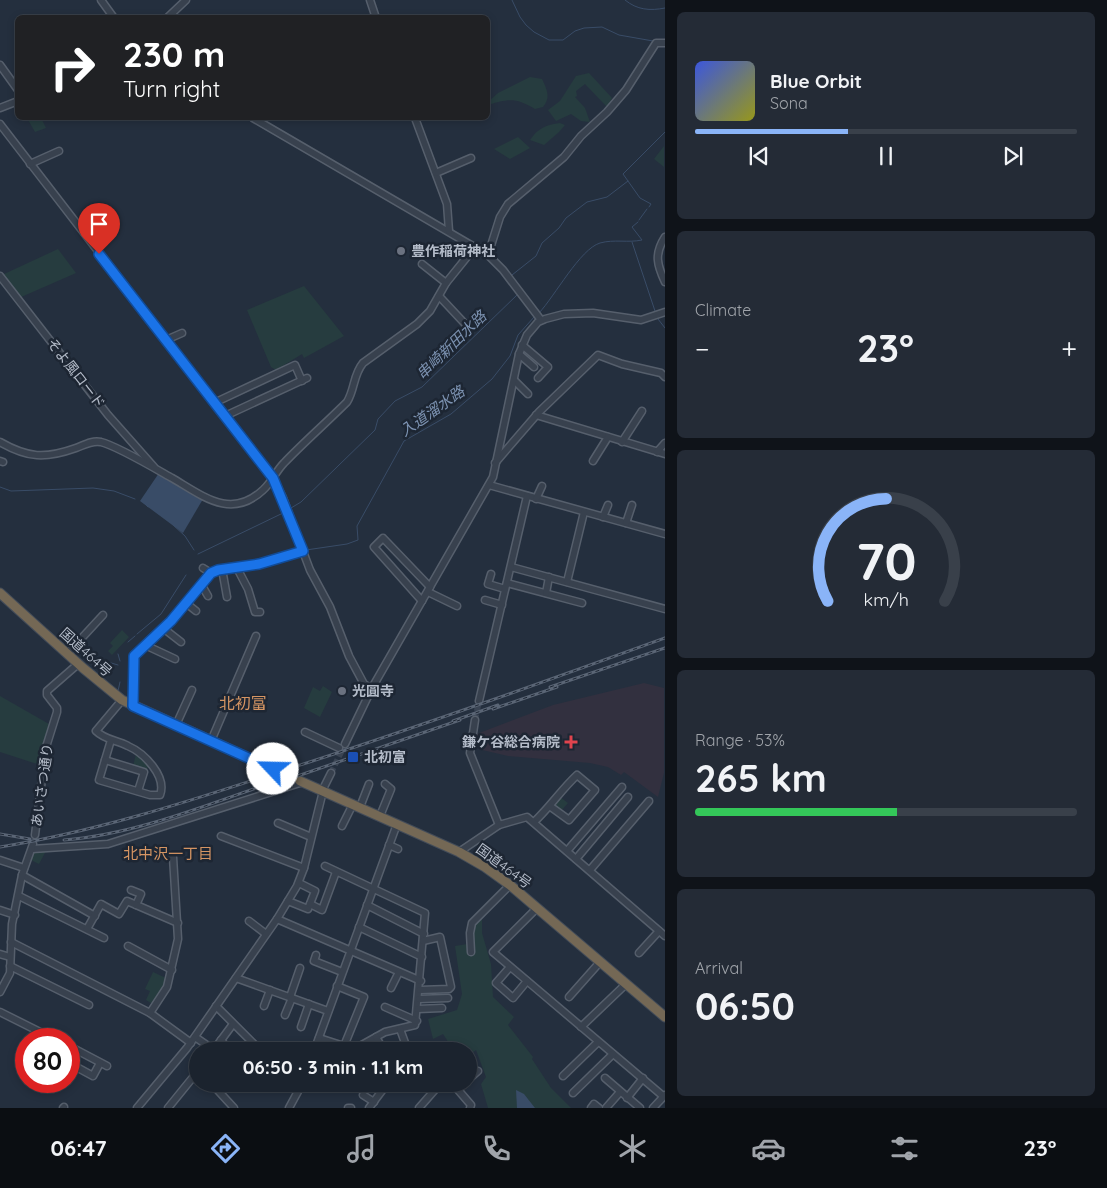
<!DOCTYPE html>
<meta charset="utf-8">
<style>
body{margin:0;font-family:Quicksand,"Noto Sans JP",sans-serif;background:#242b36;color:#f1f3f6;height:100vh;display:flex;flex-direction:column;font-size:19px;white-space:nowrap}
*{box-sizing:border-box;margin:0}
p{font-size:16px;color:#a0a4aa}
.icon{flex:none;width:28px;height:28px;fill:none;stroke:currentColor;stroke-width:2;stroke-linecap:round;stroke-linejoin:round}
.map{position:relative;flex:1;overflow:hidden}
.sheet{display:flex;flex-direction:column;gap:12px;padding:12px;background:#0f1319;width:442px}
.sheet>*{flex:none}
.top-card{position:absolute;left:15px;top:15px;width:475px;height:105px;border-radius:8px;box-shadow:0 2px 8px #0003,0 0 0 1px #39404a;background:#202124;color:#fff;overflow:hidden}
.speed{position:absolute;left:15px;top:1028px;display:flex;gap:10px;font-size:25px;font-weight:700;text-align:center}
.speed>*{display:grid;place-content:center;width:65px;height:65px;border-radius:50%;background:#1b232e;box-shadow:0 2px 8px #0003,0 0 0 1px #39404a;line-height:1}
.speed .limit{border:8px solid #d22;background:#fff;color:#111}
.pin{position:absolute;display:grid;place-items:center;width:42px;height:42px;color:#fff;margin:-51px -21px;border-radius:50% 50% 50% 0;rotate:-45deg;box-shadow:0 0 5px #0007}
.pin .icon{rotate:45deg}
.me{position:absolute;width:55px;margin:-28px;rotate:294deg;stroke-linejoin:round;filter:drop-shadow(0 0 4px #0008)}
.turn{display:flex;align-items:center;gap:18px;height:105px;padding:0 25px;font-size:22px}
.turn .icon{width:65px;height:65px;stroke-width:2.5}
.turn b{display:block;font-size:35px;line-height:42px}
.big{font-size:38px;font-weight:700;line-height:1.1}
.sheet .card{flex:1;display:flex;flex-direction:column;justify-content:center;gap:8px;min-width:0;padding:0 18px;border-radius:8px;background:#242b36}
.sheet .dial{align-items:center;gap:0}
.dial svg{height:130px;overflow:visible;fill:none;stroke:#39404a;stroke-width:7;stroke-linecap:round;text-anchor:middle}
.dial text{fill:#f1f3f6;stroke:none}
.song{display:flex;align-items:center;gap:15px}
.cover{width:60px;height:60px;border-radius:8px;background:linear-gradient(135deg,hsl(230 70% 55%),hsl(60 70% 35%))}
.played{height:5px;border-radius:2px;background:linear-gradient(90deg,#8ab4f8 40%,#39404a 40%)}
.keys{display:flex;justify-content:space-around;direction:ltr}
.heat{display:flex;justify-content:space-between;align-items:center;font-size:28px;direction:ltr}
.charge{height:8px;border-radius:4px;background:linear-gradient(90deg,#34c759 53%,#39404a 0)}
.trip{position:absolute;left:189px;top:1042px;width:288px;height:50px;border-radius:25px;background:#1b232e;box-shadow:0 2px 8px #0003,0 0 0 1px #39404a;font-weight:700;line-height:50px;text-align:center}
.tab-bar{display:flex;height:80px;justify-content:space-around;align-items:center;background:#0b0e12;color:#a0a4aa}
.tab-bar .icon{width:35px;height:35px}
.tab-bar .active{color:#8ab4f8}
.tab-bar b{font-size:22px;color:#f1f3f6}
main{display:flex;flex:1;min-height:0}
.map>svg:first-child{display:block}
.medical{fill:#32303f}
.green{fill:#263c3f}
.water{fill:#394c67}
.lines{fill:none;stroke-linecap:round;stroke-linejoin:round}
.stream{stroke:#394c67;stroke-width:1}
.minor-tunnel{stroke:#3a4453;stroke-width:6;stroke-dasharray:6 3;stroke-linecap:butt}
.minor-casing{stroke:#565f6c;stroke-width:9}
.highway-casing{stroke:#434c59;stroke-width:11}
.minor{stroke:#38414e;stroke-width:6}
.highway{stroke:#746855;stroke-width:9}
.rail-casing{stroke:#5a6575;stroke-width:3}
.rail{stroke:#1d2633;stroke-width:1;stroke-dasharray:4;stroke-linecap:butt}
.route-casing{stroke:#114b97;stroke-width:12}
.route{stroke:#1a73e8;stroke-width:9}
.worship-dot{fill:#6b7280;stroke:#1d2633;stroke-width:2}
.health-dot{fill:#e0444e;stroke:#1d2633;stroke-width:2}
.transit-dot{fill:#1a4fb4;stroke:#1d2633;stroke-width:2}
.labels{text-anchor:middle;dominant-baseline:central;stroke-width:5;stroke-linejoin:round;paint-order:stroke}
.poi-label{font-size:14px;font-weight:bold;fill:#b4bcc9;stroke:#1d2633;text-anchor:start}
.street-label{font-size:14px;fill:#b4bcc9;stroke:#1d2633}
.water-label{font-size:15px;font-style:italic;fill:#7c92b1;stroke:#1d2633}
.neighbourhood-label{font-size:15px;fill:#d59563;stroke:#1d2633}
.quarter-label{font-size:16px;fill:#d59563;stroke:#1d2633}
</style>
<main>
<div class="map">
<svg width="665" height="1108" viewBox="0 0 665 1108">
<rect width="100%" height="100%" fill="#242f3e"/>
<path class="medical" d="M644 683 664 688V773L658 797 624 772 621 775 608 767 590 763 508 756 478 749V740L473 739 474 735 553 705Z"/>
<g class="green">
<path d="M589 73 612 98 607 107 585 84 576 91 577 96 575 97 585 108 590 122 581 121 571 114 556 121 548 110 560 101 576 76Z"/>
<path d="M530 77 542 79C547 90 551 97 543 107L535 109C515 97 508 99 488 105V102L498 93Z"/>
<path d="M27 118H41L46 128 35 132Z"/>
<path d="M560 123 565 125 559 132 544 145 530 140C538 128 546 125 560 123Z"/>
<path d="M518 137 530 148 510 159 494 149Z"/>
<path d="M664 146V167L654 159Z"/>
<path d="M58 249 76 273 19 298 2 275Z"/>
<path d="M304 286 344 336 304 358 302 354 276 370 271 367 247 310Z"/>
<path d="M122 630 129 637 112 655 108 651 113 646 110 643Z"/>
<path d="M323 686 332 692 320 717 304 708 313 687 320 691Z"/>
<path d="M0 696 49 724 37 764 0 752Z"/>
<path d="M136 754 148 766 147 771 133 766Z"/>
<path d="M560 797 568 803 561 811 555 804Z"/>
<path d="M46 851 39 864 31 860 33 852Z"/>
<path d="M482 918V933L491 964 493 997 514 1017 508 1025 533 1057 532 1059 551 1088 571 1108H488L481 1084 486 1077 476 1050 468 1057V1051H454L443 1034 433 1039 428 1019 457 1010 462 994 455 946 474 943V926Z"/>
<path d="M153 972 166 978 165 988 154 1005 146 1000 150 991 145 989Z"/>
</g>
<g class="water">
<path d="M159 473 203 499 183 533 140 501Z"/>
<path d="M516 1090 524 1094 535 1108H517Z"/>
</g>
<g class="lines">
<g class="stream">
<path d="M512 0 520 17 526 25 534 32 549 40H563L575 31 584 28 602 27 619 35 653 41"/>
<path d="M625 0C637 10 650 11 665 8"/>
<path d="M649 207 651 204 640 198 623 174 665 132"/>
<path d="M639 220 647 209"/>
<path d="M632 242 655 311"/>
<path d="M512 275 536 256 542 243 559 228 566 218 587 202 607 197 628 181"/>
<path d="M539 313C555 296 580 249 600 243 614 239 628 243 642 240L632 227 638 222"/>
<path d="M658 319 665 328"/>
<path d="M0 487 11 491 93 488 114 491 135 499"/>
<path d="M145 504 148 507"/>
<path d="M291 508 301 502 375 430 378 419 395 401 422 387 517 295"/>
<path d="M172 524 185 536 194 550"/>
<path d="M306 550 347 544 358 540 357 526 404 441 451 414 492 379 510 356 518 335 535 316"/>
<path d="M198 554 283 513"/>
<path d="M137 634 161 614 186 575"/>
<path d="M128 642 135 636"/>
<path d="M88 652 96 657"/>
<path d="M118 654 120 661"/>
<path d="M101 660 118 665"/>
<path d="M118 691 120 682"/>
</g>
<g class="minor-tunnel">
<path d="M475 720 479 701"/>
<path d="M331 773 345 744"/>
</g>
<g class="minor-casing">
<g id="minor">
<path d="M101 0 114 18"/>
<path d="M370 0 376 18"/>
<path d="M167 18 186 0"/>
<path d="M0 65 18 90"/>
<path d="M0 108 18 101"/>
<path d="M253 118 488 255 503 270 541 320"/>
<path d="M415 118 447 204 449 231"/>
<path d="M0 124 273 478 283 498 310 570 330 607 349 656 364 684 372 689"/>
<path d="M30 164 59 151"/>
<path d="M436 173 471 158"/>
<path d="M665 237C654 254 657 265 665 282"/>
<path d="M488 255 500 217 508 204 564 157 581 136 607 112 626 90 656 43H665"/>
<path d="M422 264 446 283"/>
<path d="M0 276 108 415 154 467"/>
<path d="M439 296 467 326"/>
<path d="M166 340 182 333"/>
<path d="M522 345 548 367 538 378"/>
<path d="M519 354 534 367"/>
<path d="M514 380 528 394"/>
<path d="M214 403 295 365 302 381"/>
<path d="M536 415 665 454"/>
<path d="M225 416 307 378"/>
<path d="M0 442C28 458 45 459 76 448 84 445 92 440 101 442 117 446 156 469 172 478 203 496 231 520 263 490 272 482 276 471 284 463 304 442 326 423 347 402 355 389 353 375 363 363L417 324 430 311 446 283 475 247"/>
<path d="M622 442 642 411"/>
<path d="M657 452 665 443"/>
<path d="M0 461 3 462"/>
<path d="M593 461 608 437"/>
<path d="M495 463 539 412 598 355 622 364 661 373 665 377"/>
<path d="M489 485 665 534"/>
<path d="M536 499 542 486"/>
<path d="M603 517 608 505"/>
<path d="M626 523 632 505"/>
<path d="M511 567 665 609"/>
<path d="M203 568 211 573"/>
<path d="M237 568 248 589 255 612H260"/>
<path d="M222 569 227 597"/>
<path d="M491 574 488 584 505 589"/>
<path d="M567 582 584 512"/>
<path d="M507 583 582 603"/>
<path d="M201 584 208 596"/>
<path d="M428 592 457 606"/>
<path d="M546 593 549 577"/>
<path d="M485 600 502 605"/>
<path d="M422 601 374 547 383 538 430 587"/>
<path d="M186 603 196 611"/>
<path d="M163 628 181 642"/>
<path d="M145 645 175 659"/>
<path d="M67 654 103 615"/>
<path d="M479 701 527 496"/>
<path d="M133 706 134 656 171 621 211 573 218 570 259 564 303 551"/>
<path d="M475 720 470 753 499 825"/>
<path d="M176 725 192 690"/>
<path d="M305 732 339 748"/>
<path d="M111 740 99 780 150 795H160C167 776 144 753 128 746 117 740 105 740 96 731L122 700"/>
<path d="M211 741 256 636"/>
<path d="M345 744 372 688 493 477 519 354 527 335 538 322 545 319 564 314 593 313 641 320 665 312"/>
<path d="M105 760 144 772 138 791"/>
<path d="M360 807 369 784"/>
<path d="M380 816 391 789 385 784"/>
<path d="M534 822C550 807 561 790 577 775L595 790 569 820 551 807"/>
<path d="M278 823 311 837"/>
<path d="M342 826 353 804"/>
<path d="M35 835 46 747 57 712V708L47 695V691L78 664"/>
<path d="M221 836 304 868"/>
<path d="M389 845 398 849"/>
<path d="M32 849 108 844 303 782"/>
<path d="M567 851 622 787"/>
<path d="M459 852 499 825 527 817 665 936"/>
<path d="M576 859 628 797"/>
<path d="M0 860 24 868"/>
<path d="M325 866 425 913 415 1025 385 1032 351 1051"/>
<path d="M590 870 649 801"/>
<path d="M22 875 95 916"/>
<path d="M131 890 141 894 136 905"/>
<path d="M19 896 104 938"/>
<path d="M288 901 308 909 315 891 299 883"/>
<path d="M310 904 322 910 336 872"/>
<path d="M367 905 424 934"/>
<path d="M537 908 493 952 663 1096"/>
<path d="M0 910 15 915"/>
<path d="M277 919 421 981"/>
<path d="M249 921 266 934"/>
<path d="M359 927 422 957"/>
<path d="M87 929 101 904 119 914 127 901 178 923"/>
<path d="M11 942 150 1013 191 1043"/>
<path d="M128 946 172 970"/>
<path d="M471 952 470 933 472 923 510 885"/>
<path d="M639 953 659 931"/>
<path d="M0 954 10 957"/>
<path d="M316 955 314 961 342 972"/>
<path d="M10 966 89 1005"/>
<path d="M510 967 496 983 513 998 527 981"/>
<path d="M236 978 328 1011"/>
<path d="M391 988 399 972"/>
<path d="M420 990 449 989 451 987 440 937 423 941"/>
<path d="M0 992 10 973 12 924 22 875 33 844"/>
<path d="M290 997 300 968"/>
<path d="M569 997 600 962"/>
<path d="M419 999 448 998"/>
<path d="M216 1006 256 1046 251 1051"/>
<path d="M264 1006 270 990"/>
<path d="M385 1007 417 1021"/>
<path d="M418 1009 442 1008"/>
<path d="M0 1012 54 1039"/>
<path d="M150 1013 167 987 178 939 173 857 170 855 153 854"/>
<path d="M285 1015 292 998"/>
<path d="M301 1027 309 1004"/>
<path d="M581 1027 626 984"/>
<path d="M400 1029 408 1051"/>
<path d="M195 1037 214 1050"/>
<path d="M376 1037 384 1051"/>
<path d="M319 1038 344 1046 364 997 337 986"/>
<path d="M221 1040 230 1051"/>
<path d="M69 1046 107 1066"/>
<path d="M213 1051 233 1024"/>
<path d="M314 1051 397 824"/>
<path d="M434 1051 437 1049"/>
<path d="M468 1060 469 1058"/>
<path d="M69 1063 93 1076 100 1063"/>
<path d="M563 1076 598 1042"/>
<path d="M605 1078 640 1108"/>
<path d="M468 1080 478 1071"/>
<path d="M212 1084 234 1108"/>
<path d="M453 1084 471 1105 470 1108"/>
<path d="M573 1093 613 1054"/>
<path d="M363 1095 374 1102"/>
<path d="M627 1098 643 1078"/>
<path d="M63 1108 64 1107"/>
<path d="M137 1108 187 1048 277 919 297 886 304 868 324 787 331 773"/>
<path d="M168 1108 198 1071"/>
<path d="M289 1108 302 1084"/>
<path d="M348 1108H351"/>
<path d="M369 1108 387 1084"/>
<path d="M419 1108 440 1084"/>
<path d="M591 1108 594 1104 599 1108"/>
<path d="M606 1108 620 1092"/>
<path d="M653 1108 665 1095"/>
</g>
</g>
<g class="highway-casing">
<g id="highway">
<path d="M0 593 83 668 122 700 273 769"/>
<path d="M284 774 290 776"/>
<path d="M300 781 459 852 485 867 510 885 665 1017"/>
</g>
</g>
<use href="#minor" class="minor"/>
<use href="#highway" class="highway"/>
<g class="rail-casing">
<g id="rail">
<path d="M550 687 665 648"/>
<path d="M493 709 557 687"/>
<path d="M453 721 498 705"/>
<path d="M283 781 460 720"/>
<path d="M0 834 30 839"/>
<path d="M64 840C140 834 216 801 288 777"/>
<path d="M0 847C92 832 181 804 269 775 402 733 533 686 665 638"/>
</g>
</g>
<use href="#rail" class="rail"/>
</g>
<g class="lines">
<g class="route-casing">
<path id="route" d="M99 254 273 478 303 551 259 564 218 570 211 573 171 621 134 656 133 706 273 769"/>
</g>
<use href="#route" class="route"/>
</g>
<g class="worship-dot">
<circle cx="401" cy="251" r="5"/>
<circle cx="342" cy="691" r="5"/>
</g>
<path class="health-dot" d="M568.5 734.5h5v5h5v5h-5v5h-5v-5h-5v-5h5z"/>
<rect class="transit-dot" x="347" y="751" width="12" height="12" rx="2.5"/>
<g class="labels">
<g class="poi-label">
<text x="411" y="251">豊作稲荷神社</text>
<text x="352" y="691">光圓寺</text>
<text x="560" y="742" text-anchor="end">鎌ケ谷総合病院</text>
<text x="364" y="757">北初富</text>
</g>
<g class="street-label">
<text transform="translate(76 373) rotate(52)">そよ風ロード</text>
<text transform="translate(86 652) rotate(42)">国道464号</text>
<text transform="translate(42 785) rotate(-82)">あいさつ通り</text>
<text transform="translate(504 866) rotate(36)">国道464号</text>
</g>
<g class="water-label">
<text transform="translate(451 345) rotate(-44)">串崎新田水路</text>
<text transform="translate(432 411) rotate(-35)">入道溜水路</text>
</g>
<g class="neighbourhood-label">
<text x="168" y="853">北中沢一丁目</text>
</g>
<g class="quarter-label">
<text x="243" y="703">北初富</text>
</g>
</g>
</svg>
<div class="speed"><div class="limit">80</div></div>
<div class="pin" style="left:99px;top:254px;background:#d93025"><svg class="icon" aria-label="arrive" viewBox="0 0 24 24"><path d="M6 21V4h12l-3 4 3 4H6"/></svg></div>
<svg class="me" style="left:273px;top:769px" viewBox="-20 -20 40 40"><circle r="19" fill="#fff"/><path d="M0-13L10 11 0 6-10 11z" fill="#1a73e8"/></svg>
<div class="trip">06:50 · 3 min · 1.1 km</div>
<div class="top-card">
<div class="turn"><svg class="icon" aria-label="right" viewBox="0 0 24 24"><path d="M7 20v-9h11M14 6l5 5-5 5"/></svg><div><b>230 m</b>Turn right</div></div>
</div>
</div>
<section class="sheet">
<div class="card">
<div class="song"><i class="cover"></i><div><b>Blue Orbit</b><p>Sona</p></div></div>
<div class="played"></div>
<div class="keys"><svg class="icon" aria-label="previous" viewBox="0 0 24 24"><path d="M18 5L8 12l10 7zM5 5v14"/></svg><svg class="icon" aria-label="pause" viewBox="0 0 24 24"><path d="M8 5v14M16 5v14"/></svg><svg class="icon" aria-label="next" viewBox="0 0 24 24"><path d="M6 5l10 7-10 7zM19 5v14"/></svg></div>
</div>
<div class="card"><p>Climate</p>
<div class="heat"><a>−</a><b class="big">23°</b><a>+</a></div>
</div>
<div class="card dial"><svg viewBox="0 0 100 80">
<path d="M14 69A42 42 0 1 1 86 69"/>
<path d="M14 69A42 42 0 0 1 50 6" stroke="#8ab4f8"/>
<text x="50" y="56" font-size="32" font-weight="700">70</text>
<text x="50" y="72" font-size="11">km/h</text>
</svg></div>
<div class="card"><p>Range · 53%</p><b class="big">265 km</b><div class="charge"></div></div>
<div class="card"><p>Arrival</p><b class="big">06:50</b></div>
</section>
</main>
<nav class="tab-bar">
<b>06:47</b>
<svg class="icon active" aria-label="directions" viewBox="0 0 24 24"><path d="M12 3l9 9-9 9-9-9zM9 14v-3h6M13 9l2 2-2 2"/></svg>
<svg class="icon" aria-label="music" viewBox="0 0 24 24"><path d="M9 18V5l10-2v13"/><circle cx="6" cy="18" r="3"/><circle cx="16" cy="16" r="3"/></svg>
<svg class="icon" aria-label="phone" viewBox="0 0 24 24"><path d="M5 4h4l2 5-3 2q2 4 5 5l2-3 5 2v4C11 20 4 13 5 4z"/></svg>
<svg class="icon" aria-label="climate" viewBox="0 0 24 24"><path d="M12 3v18M4 7l16 10M4 17L20 7"/></svg>
<svg class="icon" aria-label="car" viewBox="0 0 24 24"><path d="M5 17H2v-5l4-1 3-4h7l3 4 3 1v5h-3M9 17h6M6 11h13"/><circle cx="7" cy="17" r="2"/><circle cx="17" cy="17" r="2"/></svg>
<svg class="icon" aria-label="filters" viewBox="0 0 24 24"><path d="M4 7h16M4 17h16"/><circle cx="9" cy="7" r="2"/><circle cx="15" cy="17" r="2"/></svg>
<b>23°</b>
</nav>
